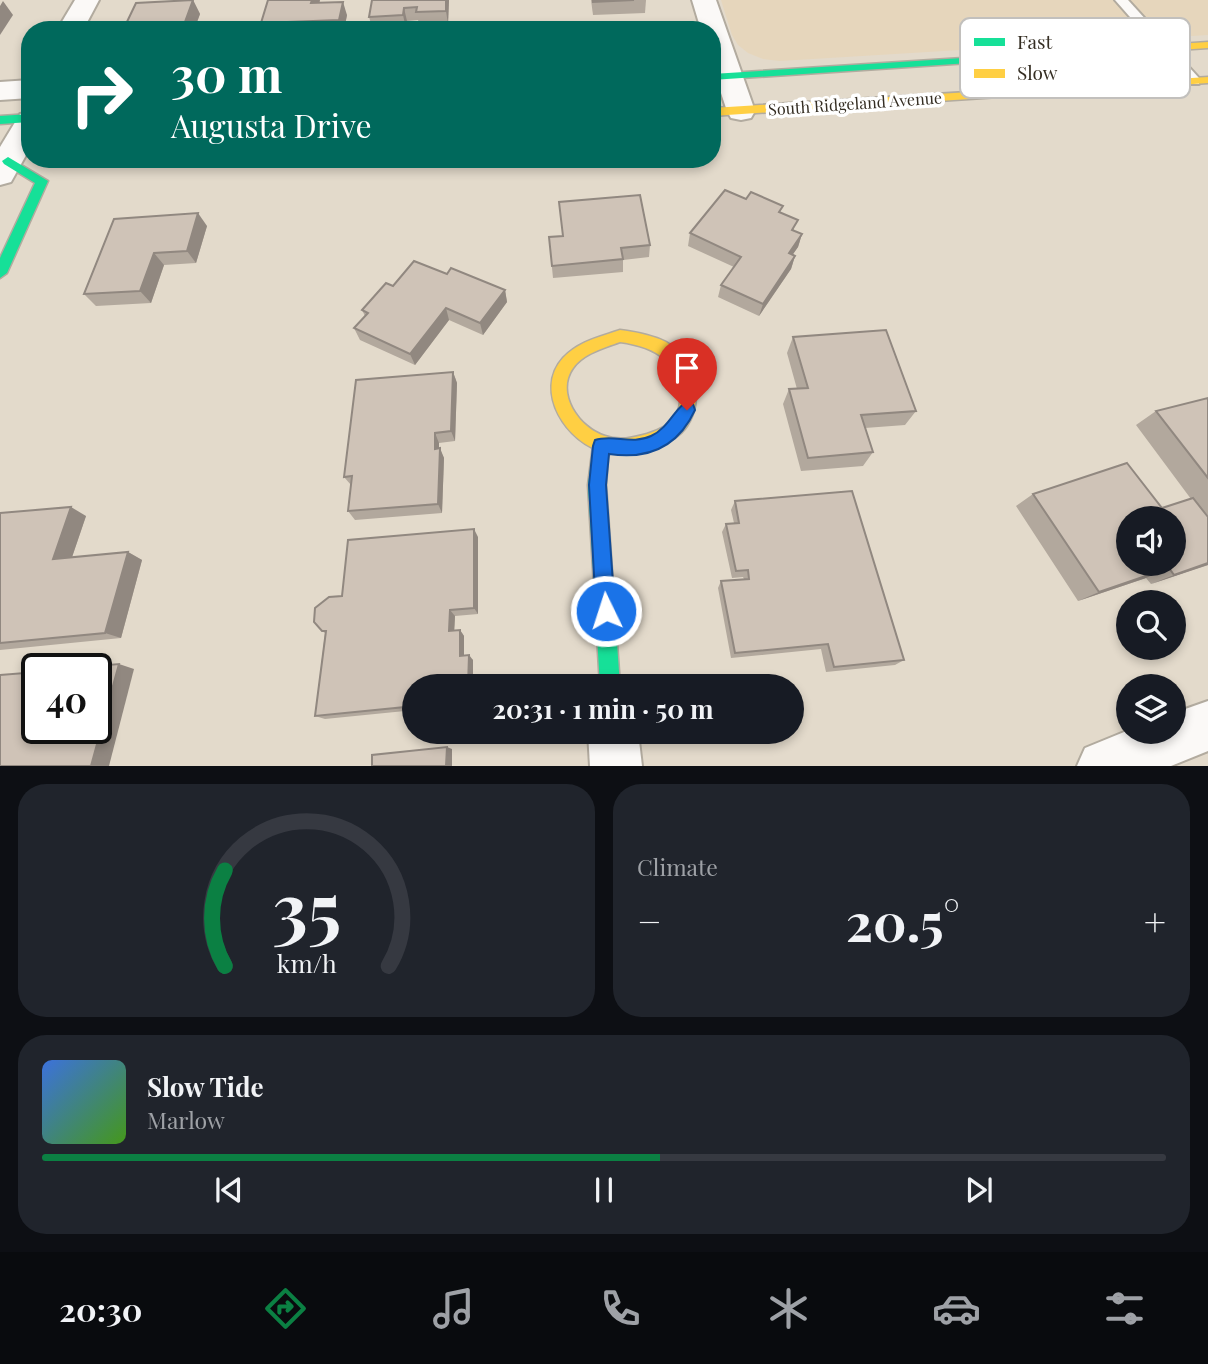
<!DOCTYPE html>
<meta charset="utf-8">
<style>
body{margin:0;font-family:"Playfair Display",serif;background:#20242c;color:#f1f3f6;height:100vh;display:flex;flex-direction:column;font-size:26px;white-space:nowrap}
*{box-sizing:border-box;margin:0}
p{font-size:23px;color:#9ea1a6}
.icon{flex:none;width:38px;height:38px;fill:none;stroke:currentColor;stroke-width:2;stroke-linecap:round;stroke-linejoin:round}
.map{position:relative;height:766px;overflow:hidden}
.details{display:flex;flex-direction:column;gap:18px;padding:18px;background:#0d0f14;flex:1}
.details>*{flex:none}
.guide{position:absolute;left:21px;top:21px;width:700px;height:147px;border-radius:28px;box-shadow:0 4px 10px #0003;background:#00695c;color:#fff;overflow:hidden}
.buttons{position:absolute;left:1116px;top:506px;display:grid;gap:14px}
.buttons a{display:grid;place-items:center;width:70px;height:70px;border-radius:50%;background:#171b24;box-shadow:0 4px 10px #0003;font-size:35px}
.speed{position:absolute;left:21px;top:653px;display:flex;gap:14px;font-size:35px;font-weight:700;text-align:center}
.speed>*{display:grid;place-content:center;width:91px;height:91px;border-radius:50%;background:#171b24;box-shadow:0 4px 10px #0003;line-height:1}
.speed .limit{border:4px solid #111;border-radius:10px;background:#fff;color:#111}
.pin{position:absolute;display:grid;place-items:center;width:60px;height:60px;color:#fff;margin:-72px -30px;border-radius:50% 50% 50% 0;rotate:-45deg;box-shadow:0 0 7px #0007}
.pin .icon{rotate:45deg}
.me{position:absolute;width:77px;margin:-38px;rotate:356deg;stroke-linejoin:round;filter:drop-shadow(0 0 5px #0008)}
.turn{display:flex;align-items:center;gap:24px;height:147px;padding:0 35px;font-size:32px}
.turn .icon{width:91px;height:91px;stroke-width:2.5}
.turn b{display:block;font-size:49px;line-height:60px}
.big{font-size:52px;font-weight:700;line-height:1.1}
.details .widget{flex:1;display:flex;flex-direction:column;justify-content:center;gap:10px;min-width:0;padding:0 24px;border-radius:28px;background:#20242c}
.details .dial{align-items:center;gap:0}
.dial svg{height:182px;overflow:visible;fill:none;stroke:#363941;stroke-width:7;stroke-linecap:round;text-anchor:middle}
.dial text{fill:#f1f3f6;stroke:none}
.song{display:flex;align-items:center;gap:21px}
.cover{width:84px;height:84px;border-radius:10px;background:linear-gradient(135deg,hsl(220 70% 55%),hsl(100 70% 35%))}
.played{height:7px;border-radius:4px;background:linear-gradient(90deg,#0b8043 55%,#363941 55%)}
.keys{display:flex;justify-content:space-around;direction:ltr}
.heat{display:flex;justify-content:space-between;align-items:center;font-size:38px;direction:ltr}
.details .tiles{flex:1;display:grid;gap:18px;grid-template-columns:1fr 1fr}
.widget:last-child{grid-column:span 2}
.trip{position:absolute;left:402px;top:674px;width:402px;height:70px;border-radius:35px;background:#171b24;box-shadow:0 4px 10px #0003;font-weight:700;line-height:70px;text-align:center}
.dock{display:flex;height:112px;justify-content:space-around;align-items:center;background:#090b0e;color:#9ea1a6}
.dock .icon{width:49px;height:49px}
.dock .on{color:#0b8043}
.dock b{font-size:32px;color:#f1f3f6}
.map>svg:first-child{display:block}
.built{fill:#e6d6bc}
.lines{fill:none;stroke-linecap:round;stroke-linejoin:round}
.lane-casing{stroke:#b2ab9f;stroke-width:4}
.street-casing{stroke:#b2ab9f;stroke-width:4}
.fast-casing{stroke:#b2ab9f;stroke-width:3}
.slow-casing{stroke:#b2ab9f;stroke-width:3}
.lane{fill:#fbf9f7;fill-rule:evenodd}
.street{fill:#fbf9f7;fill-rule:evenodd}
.fast{fill:#16e098;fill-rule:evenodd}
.slow{fill:#ffcf43;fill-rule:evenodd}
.wall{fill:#b2a89d}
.shaded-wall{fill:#918880}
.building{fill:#cfc3b7;stroke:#918880;stroke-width:2;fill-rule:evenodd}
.route{fill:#1a73e8;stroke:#114b97;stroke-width:2}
.labels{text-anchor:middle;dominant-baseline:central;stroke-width:7;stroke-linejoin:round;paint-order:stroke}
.far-street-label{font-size:16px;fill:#352e23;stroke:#fff}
.key{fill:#fff;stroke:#c2c0bd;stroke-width:2}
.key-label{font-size:19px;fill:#352e23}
</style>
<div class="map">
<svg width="1208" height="766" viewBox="0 0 1208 766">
<rect width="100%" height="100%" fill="#e3dacb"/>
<path class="built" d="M721 0H1208V35L780 61 763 59 748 53 738 45 732 35Z"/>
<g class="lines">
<g class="lane-casing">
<path id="lane" d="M1115 0H1128L1199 78V84H1189Z"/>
</g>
<g class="street-casing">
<g id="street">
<path d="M75 0H99L83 30H57Z"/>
<path d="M692 0H716L755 111 751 118 741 120 731 118 727 111 712 66V30H701Z"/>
<path d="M30 80V98L0 100V82Z"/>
<path d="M30 112V148L11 182 0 185V147L20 114Z"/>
<path d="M1208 701V751L1171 766H1077L1085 748 1129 730 1174 732V713Z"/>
<path d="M588 732H638L642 766H590Z"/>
</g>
</g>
<g class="fast-casing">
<g id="fast">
<path d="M1118 48 1123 51 1122 53 712 80V74Z"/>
<path d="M30 114V122L0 124V116Z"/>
<path d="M8 157 48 181 7 273 0 278V258L35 183 4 164 2 161Z"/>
<path d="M601 439 607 441 609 446 606 485 620 686H600L588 485 593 446 595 441Z"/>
</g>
</g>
<g class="slow-casing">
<g id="slow">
<path d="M1208 42V48L1118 54 1113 51 1118 48Z"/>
<path d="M1208 77V83L712 116V108Z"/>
<path d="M620 330C635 332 652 335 666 342 694 359 705 398 687 426 680 437 665 444 652 448 636 452 622 456 605 452 567 444 533 391 563 358 579 341 600 337 620 330ZM620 342C650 346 678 358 680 392 681 401 680 410 674 418 668 426 657 431 647 434 633 438 619 441 605 436 579 428 555 393 573 368 584 353 604 348 620 342Z"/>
</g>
</g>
<use href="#lane" class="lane"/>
<use href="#street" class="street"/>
<use href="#fast" class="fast"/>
<use href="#slow" class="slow"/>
</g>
<g class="wall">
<path d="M193 0 200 14 194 30H127L125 26Z"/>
<path d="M320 0 319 3 347 15 344 30H264L261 23Z"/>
<path d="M372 0H449L448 24 420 26 418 20 407 21 406 29 373 30 369 17Z"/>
<path d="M591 0H646L645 13 593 15Z"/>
<path d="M559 202 650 245 649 257 623 260V272L553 278 549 237 563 236Z"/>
<path d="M781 213 795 231 802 234 798 247 792 255 795 256 791 269 759 316 718 297 721 285 734 267 688 246 690 233Z"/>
<path d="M114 219 207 226 196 263 164 265 151 303 96 306 84 294Z"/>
<path d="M447 274 505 290 507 302 483 335 449 320 415 365 360 340 354 328 365 316 362 310 393 286Z"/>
<path d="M793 337 916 411 905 425 865 428 873 452 863 466 801 471 783 404 789 389H797L787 353Z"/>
<path d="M453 372 457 383 455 441 439 443V448L444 458 442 513 355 520 348 511 351 485 344 477Z"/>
<path d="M1208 398V565L1151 584 1146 578 1078 601 1016 506 1033 494 1162 508 1191 499 1136 425 1156 411Z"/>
<path d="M735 501 904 660 895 665 826 672 821 649 731 658 718 588 721 581 744 579 743 577 732 578 722 532 726 524 734 523 731 510Z"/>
<path d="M0 513 86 516 72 557 128 552 142 560 121 638 0 650Z"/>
<path d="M478 537V614L455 616 454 630H460L464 636V655L473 660 415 686V710L325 719 315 716 325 633 322 631 342 596Z"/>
</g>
<g class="shaded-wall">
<path d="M193 0 200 14 194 30H182Z"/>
<path d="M312 0H320L316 16 311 3Z"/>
<path d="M446 0H449L448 24 446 11Z"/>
<path d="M3 1 13 15 0 35V6Z"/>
<path d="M343 2 347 15 344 30H342L339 20Z"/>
<path d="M404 8 407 21 406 29 403 15Z"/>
<path d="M198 213 207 226 196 263 187 251Z"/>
<path d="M802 234 798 247 785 266 789 253Z"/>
<path d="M154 253 164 265 151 303 140 291Z"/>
<path d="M795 256 791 269 759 316 763 304Z"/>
<path d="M505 290 507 302 483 335 480 323Z"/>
<path d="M446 308 449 320 415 365 410 354Z"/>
<path d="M453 372 457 383 455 441 451 431Z"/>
<path d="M435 433 439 443V458L435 449Z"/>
<path d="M440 448 444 458 442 513 438 504Z"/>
<path d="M71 507 86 516 69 566 53 559Z"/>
<path d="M474 529 478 537V614L474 608Z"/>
<path d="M128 552 142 560 121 638 105 633Z"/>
<path d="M1208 563V565L1151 584 1174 575Z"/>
<path d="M1169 568 1146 578 1078 601 1099 592Z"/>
<path d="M450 610 455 616 454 636 449 631Z"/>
<path d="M460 630 464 636V661L460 656Z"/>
<path d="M469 655 473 660V686H468Z"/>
<path d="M119 664 134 669 109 766H91Z"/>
<path d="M447 747 452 749V766H446Z"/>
</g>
<g class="building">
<path d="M193 0 182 30H142L144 25 125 26 136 3Z"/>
<path d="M268 0H312L311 3 343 2 339 20 261 23Z"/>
<path d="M372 0H446V11L416 12 417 7 404 8 403 15 369 17Z"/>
<path d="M593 0H634L593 2Z"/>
<path d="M725 190 746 199 751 192 783 206 779 212 798 220 792 230 802 234 789 253 795 256 763 304 721 285 741 257 690 233Z"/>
<path d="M640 195 650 245 621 248 623 259 552 266 549 237 563 236 559 202Z"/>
<path d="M198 213 187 251 154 253 140 291 84 294 114 219Z"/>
<path d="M414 261 447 274 451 268 505 290 480 323 446 308 410 354 354 328 368 313 362 310 386 283 393 286Z"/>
<path d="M886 330 916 411 861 415 873 452 808 458 789 389 808 388 793 337Z"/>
<path d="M453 372 451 431 435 433V449L440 448 438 504 348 511 352 476 344 477 356 380Z"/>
<path d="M1208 398V478L1156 411Z"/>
<path d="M1127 463 1162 508 1193 498 1208 517V563L1174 575 1169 568 1099 592 1033 494ZM1129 518H1174V564H1129Z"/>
<path d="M852 491 904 660 834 667 828 644 735 653 721 581 749 579 748 570 736 571 726 524 739 523 735 501Z"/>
<path d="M71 507 53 559 128 552 105 633 0 643V513Z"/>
<path d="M474 529V608L450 610 449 631 460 630V656L469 655 468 686H415V706L315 716 326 631H322L314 622 315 608 329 597 342 596 348 540Z"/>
<path d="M119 664 91 766H0V675L37 672V728H96V668H73Z"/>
<path d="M447 747 446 766H372V755Z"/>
</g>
<path class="route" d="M687 402 693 404 695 410C678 447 649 460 609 454L606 485 615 611 612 618 606 620 599 618 596 611 589 485 593 446 595 440C613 434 632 445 651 436 669 428 676 406 687 402Z"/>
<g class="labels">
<g class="far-street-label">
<text transform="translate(855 103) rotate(-4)">South Ridgeland Avenue</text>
</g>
</g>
<rect x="960" y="18" width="230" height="80" rx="10" class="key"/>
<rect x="974" y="38" width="31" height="8" fill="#16e098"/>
<rect x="974" y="69" width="31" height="9" fill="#ffcf43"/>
<g class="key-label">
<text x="1017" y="49">Fast</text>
<text x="1017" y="80">Slow</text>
</g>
</svg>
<div class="buttons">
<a><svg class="icon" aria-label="sound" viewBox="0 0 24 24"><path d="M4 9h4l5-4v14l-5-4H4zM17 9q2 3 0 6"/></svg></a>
<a><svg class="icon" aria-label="search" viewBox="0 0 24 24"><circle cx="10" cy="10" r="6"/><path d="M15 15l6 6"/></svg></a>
<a><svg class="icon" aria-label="layers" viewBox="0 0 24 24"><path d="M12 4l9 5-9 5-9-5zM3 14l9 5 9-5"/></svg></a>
</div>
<div class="speed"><div class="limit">40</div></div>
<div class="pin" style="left:687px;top:410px;background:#d93025"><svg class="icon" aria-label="arrive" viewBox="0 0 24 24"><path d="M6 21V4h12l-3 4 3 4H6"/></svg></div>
<svg class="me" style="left:606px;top:611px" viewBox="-20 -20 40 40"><circle r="17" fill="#1a73e8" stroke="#fff" stroke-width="3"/><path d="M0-11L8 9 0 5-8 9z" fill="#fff"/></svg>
<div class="trip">20:31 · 1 min · 50 m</div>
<div class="guide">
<div class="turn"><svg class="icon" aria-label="right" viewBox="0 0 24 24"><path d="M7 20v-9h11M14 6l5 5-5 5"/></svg><div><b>30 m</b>Augusta Drive</div></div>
</div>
</div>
<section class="details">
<div class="tiles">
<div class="widget dial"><svg viewBox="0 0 100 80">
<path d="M14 69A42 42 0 1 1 86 69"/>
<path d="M14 69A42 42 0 0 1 14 27" stroke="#0b8043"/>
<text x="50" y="56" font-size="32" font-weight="700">35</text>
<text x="50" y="72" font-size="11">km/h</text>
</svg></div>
<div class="widget"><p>Climate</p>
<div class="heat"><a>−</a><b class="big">20.5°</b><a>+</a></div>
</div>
<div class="widget">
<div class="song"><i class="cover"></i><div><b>Slow Tide</b><p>Marlow</p></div></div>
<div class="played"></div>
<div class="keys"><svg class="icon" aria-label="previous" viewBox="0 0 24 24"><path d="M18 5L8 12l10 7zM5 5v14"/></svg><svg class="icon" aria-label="pause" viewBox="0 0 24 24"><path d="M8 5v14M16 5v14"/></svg><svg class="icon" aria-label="next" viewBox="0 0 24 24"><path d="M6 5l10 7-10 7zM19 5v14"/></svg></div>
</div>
</div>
</section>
<nav class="dock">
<b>20:30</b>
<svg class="icon on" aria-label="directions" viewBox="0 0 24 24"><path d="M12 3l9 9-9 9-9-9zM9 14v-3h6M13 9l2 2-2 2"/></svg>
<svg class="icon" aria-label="music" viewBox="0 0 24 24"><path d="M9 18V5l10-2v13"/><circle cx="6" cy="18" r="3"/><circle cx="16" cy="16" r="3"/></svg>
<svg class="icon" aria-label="phone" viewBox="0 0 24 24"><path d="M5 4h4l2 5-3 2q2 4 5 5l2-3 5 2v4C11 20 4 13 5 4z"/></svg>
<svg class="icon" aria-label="climate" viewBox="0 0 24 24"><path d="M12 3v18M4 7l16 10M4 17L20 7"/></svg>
<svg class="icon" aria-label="car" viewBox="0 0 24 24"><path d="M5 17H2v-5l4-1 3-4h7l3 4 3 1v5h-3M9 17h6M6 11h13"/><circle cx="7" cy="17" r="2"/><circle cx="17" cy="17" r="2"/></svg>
<svg class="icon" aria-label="filters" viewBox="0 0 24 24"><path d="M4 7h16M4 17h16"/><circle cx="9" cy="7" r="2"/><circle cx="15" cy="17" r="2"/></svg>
</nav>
